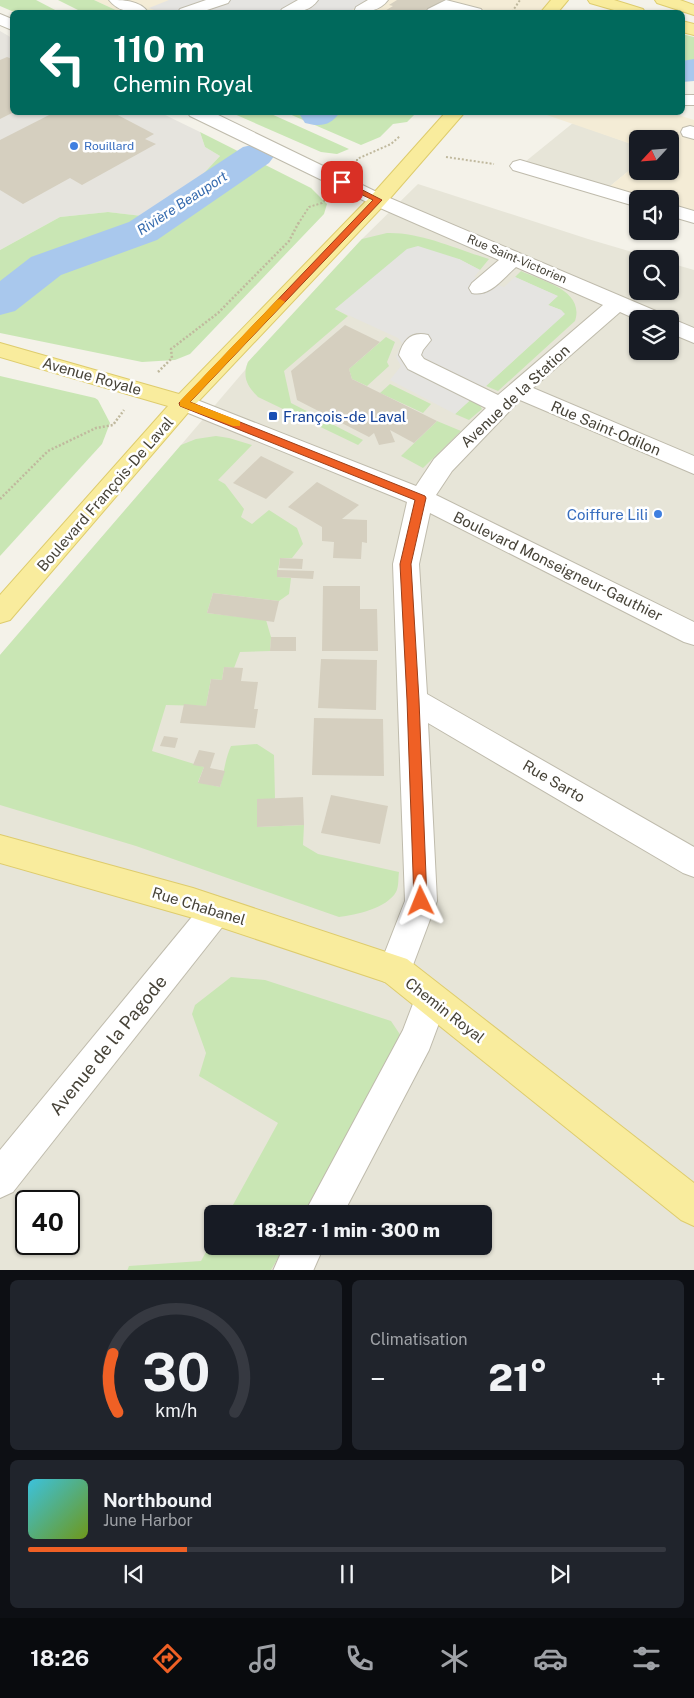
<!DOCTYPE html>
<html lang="fr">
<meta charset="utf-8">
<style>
body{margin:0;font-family:"Public Sans",sans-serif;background:#20242c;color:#f1f3f6;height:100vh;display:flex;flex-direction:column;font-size:19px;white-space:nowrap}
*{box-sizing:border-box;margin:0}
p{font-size:16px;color:#9ea1a6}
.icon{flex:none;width:28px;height:28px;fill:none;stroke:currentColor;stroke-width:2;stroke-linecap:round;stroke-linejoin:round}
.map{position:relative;height:1270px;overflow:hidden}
.details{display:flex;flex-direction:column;gap:10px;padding:10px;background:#0d0f14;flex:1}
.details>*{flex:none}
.guide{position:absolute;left:10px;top:10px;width:675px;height:105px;border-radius:8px;box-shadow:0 1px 4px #0004;background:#00695c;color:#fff;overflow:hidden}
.needle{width:32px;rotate:244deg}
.controls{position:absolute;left:629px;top:130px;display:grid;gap:10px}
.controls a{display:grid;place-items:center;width:50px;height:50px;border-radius:8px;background:#171b24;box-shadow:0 1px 4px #0004;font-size:25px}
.speed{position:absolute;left:15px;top:1190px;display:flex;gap:10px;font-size:25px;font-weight:700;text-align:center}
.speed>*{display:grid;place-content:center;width:65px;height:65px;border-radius:50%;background:#171b24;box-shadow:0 1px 4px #0004;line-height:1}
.speed .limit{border:2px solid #111;border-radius:8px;background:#fff;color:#111}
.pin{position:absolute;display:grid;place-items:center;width:42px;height:42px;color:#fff;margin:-21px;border-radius:10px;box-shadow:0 2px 8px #0006}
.me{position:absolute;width:55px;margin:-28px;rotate:358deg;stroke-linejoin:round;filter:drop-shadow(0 0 4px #0008)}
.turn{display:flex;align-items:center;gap:18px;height:105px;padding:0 20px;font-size:22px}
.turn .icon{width:65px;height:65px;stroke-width:2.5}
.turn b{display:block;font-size:35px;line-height:42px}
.big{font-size:38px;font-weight:800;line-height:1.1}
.details .tile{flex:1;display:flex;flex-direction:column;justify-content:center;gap:8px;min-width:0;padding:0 18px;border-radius:8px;background:#20242c}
.details .dial{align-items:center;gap:0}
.dial svg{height:130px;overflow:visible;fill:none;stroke:#363941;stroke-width:7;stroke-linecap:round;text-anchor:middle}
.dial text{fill:#f1f3f6;stroke:none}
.song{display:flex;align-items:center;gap:15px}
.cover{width:60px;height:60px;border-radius:8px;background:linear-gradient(135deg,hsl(190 70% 55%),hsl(80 70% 35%))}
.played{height:5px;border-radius:2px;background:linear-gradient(90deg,#ef6025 25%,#363941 25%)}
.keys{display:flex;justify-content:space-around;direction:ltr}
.heat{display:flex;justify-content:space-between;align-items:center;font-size:28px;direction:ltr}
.details .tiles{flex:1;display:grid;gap:10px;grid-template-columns:1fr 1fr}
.tile:last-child{grid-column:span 2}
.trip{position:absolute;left:204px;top:1205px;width:288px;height:50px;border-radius:8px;background:#171b24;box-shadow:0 1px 4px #0004;font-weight:800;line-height:50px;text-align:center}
.tabs{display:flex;height:80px;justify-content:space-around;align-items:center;background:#090b0e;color:#9ea1a6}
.tabs .icon{width:35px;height:35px}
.tabs .active{color:#ef6025}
.tabs b{font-size:22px;color:#f1f3f6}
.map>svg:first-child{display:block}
.residential{fill:#e7e5d8;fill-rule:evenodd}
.commercial{fill:#f4ecd6}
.industrial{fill:#e6e4de}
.green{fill:#c9e6b4}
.parking{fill:#e5e4e1}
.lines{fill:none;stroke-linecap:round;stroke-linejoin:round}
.river{fill:#a9c8ed;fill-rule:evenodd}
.building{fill:#d5cfbf}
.minor-casing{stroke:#bfbbac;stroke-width:2}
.major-casing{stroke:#decc6d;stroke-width:2}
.path-far1{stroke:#c0b99e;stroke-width:2;stroke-dasharray:2 2;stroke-linecap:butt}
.path{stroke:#c0b99e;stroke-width:2.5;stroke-dasharray:2 2;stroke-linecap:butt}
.minor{fill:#fff;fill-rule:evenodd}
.major{fill:#f9ec9d;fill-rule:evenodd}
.route{fill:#ef6025;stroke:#9b3e18}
.slow{fill:#f59e0b}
.shop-dot{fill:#3f7fe0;stroke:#fff;stroke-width:2}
.transit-dot{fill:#1a4fb4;stroke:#fff;stroke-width:2}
.labels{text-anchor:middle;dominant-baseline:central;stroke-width:5;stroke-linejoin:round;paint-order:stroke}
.far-shop-label{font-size:12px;fill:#366cbe;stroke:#fff;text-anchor:start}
.far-street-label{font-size:12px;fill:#474338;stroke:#fff}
.far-water-label{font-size:14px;font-style:italic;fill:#366bae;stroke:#fff}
.street-label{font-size:15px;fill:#474338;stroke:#fff}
.transit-label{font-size:15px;fill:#164399;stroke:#fff;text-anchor:start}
.shop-label{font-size:15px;fill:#366cbe;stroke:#fff;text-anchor:end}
.near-street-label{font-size:18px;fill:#474338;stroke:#fff}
</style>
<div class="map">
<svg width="694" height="1271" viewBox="0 0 694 1271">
<rect width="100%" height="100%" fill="#f4f2e9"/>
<g class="residential">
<path d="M573 123 637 146V164L604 191 520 166Z"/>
<path d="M418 184 588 239 656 259H638V291H670V263L694 270V1270L0 1271V655L181 445 245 370 248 362 362 239ZM638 319H670V351H638ZM26 1201H69V1244H26ZM212 1214H482V1246H212Z"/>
</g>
<g class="commercial">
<path d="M94 0H560L549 12H120Z"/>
<path d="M541 113H672L694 120V217L670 210V199H638L604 191 637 164 638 171H670V139H638L637 146Z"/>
</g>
<path class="industrial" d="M0 31 12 38V112L161 113 200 132 205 147 220 156 190 188 141 216 108 212 60 217 0 250Z"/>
<g class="green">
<path d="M0 0H36L59 12H14L0 6Z"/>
<path d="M58 0H94L120 12H82Z"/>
<path d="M682 34 694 37V62L683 69Z"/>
<path d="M232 113H269L349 149 337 154 321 152Z"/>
<path d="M287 113H416L407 122 393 124 380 137 361 145Z"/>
<path d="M200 132 311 188 327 204 324 214 190 354 175 360 142 362 0 333V250L60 217 108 212 142 216 190 188 220 156 205 147Z"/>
<path d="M387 233C421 232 456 249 489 259L480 270 459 259 335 309 348 316 284 371 291 403 363 440 358 445 258 397C247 386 242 377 248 362L362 239Z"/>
<path d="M521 271C542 281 585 290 575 321L498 391 486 386 564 314 561 310 548 305 557 296 515 277Z"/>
<path d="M386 337 395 342 387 362 389 366 367 386 352 379 349 369Z"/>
<path d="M0 376 95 398 98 400 110 423 102 444 0 556Z"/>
<path d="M390 384 431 404 423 413 380 393Z"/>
<path d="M472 398 478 402 482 409 469 420 455 414Z"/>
<path d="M437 421 461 431 423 468 401 456Z"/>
<path d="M216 436 229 438 252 445 218 480 225 484 244 509 241 517 252 524 269 510 297 528 303 544 292 558H280L277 577 291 578 289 594 279 601 213 593 207 613 266 620 271 637 270 651 240 652 234 668 224 667 222 680 211 679 206 706 166 705 152 751 204 767 198 782 220 787C224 773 225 759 231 746L257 744 274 755 275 798 257 827 304 825 303 845 318 854 399 872C398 878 399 887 396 892 387 908 356 915 339 917L136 846 0 805V655L181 445 196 439Z"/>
<path d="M231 977 265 980 391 1021 405 1042 304 1214H228L278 1123 199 1076 206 1053 192 1014 195 1005Z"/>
<path d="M212 1241V1246H285L271 1270 127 1271 129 1266 201 1261Z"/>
</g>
<g class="parking">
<path d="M169 0H368L349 12H159L149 8Z"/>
<path d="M418 246 459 259 480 270 474 277 504 287 515 277 558 296 548 305 561 310 565 314 455 414 390 380 401 366 396 357 402 343 398 338 335 309 407 249Z"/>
</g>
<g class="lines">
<g class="river">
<path d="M694 59V81L682 82V61Z"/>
<path d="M301 112H340C331 126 320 127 305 123L300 115Z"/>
<path d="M256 144 269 147 275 155 269 163 157 240 61 275 15 311 0 315V281L31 257 129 222 243 147Z"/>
</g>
</g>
<g class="building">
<path d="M397 0H444L424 12H383L393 6 389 5Z"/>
<path d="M7 57 12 59V113L0 119V60Z"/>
<path d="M55 112H112L154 134 145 139 156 144 82 185 70 178 23 204 0 190V140Z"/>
<path d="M345 325 380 342 349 369 352 379 437 421 414 443 390 430 395 442 379 445 374 433 369 437 297 400 291 371Z"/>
<path d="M261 456 294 472 266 499 233 483Z"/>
<path d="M317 482 359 505 342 519 367 520V543L362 542 361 559 333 558 334 542 322 541V527L288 507Z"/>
<path d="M280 558 303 559 302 569 279 568Z"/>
<path d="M277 570 314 571 313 579 277 577Z"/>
<path d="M323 586H360V609H377L378 651H322Z"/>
<path d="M213 593 279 601 274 622 207 613Z"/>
<path d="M271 637H296V651H270Z"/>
<path d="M321 659 377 660 376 710 318 708Z"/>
<path d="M224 667 243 668 241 681 258 682 254 709H258L255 728 180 723 184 704 206 706 211 679 222 680Z"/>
<path d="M314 718 383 719 384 776 312 775Z"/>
<path d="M164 736 178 738 175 748 160 746Z"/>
<path d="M199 750 215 753 210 768 225 771 220 787 198 783 204 767 193 765Z"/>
<path d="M331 795 388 806 380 844 321 833Z"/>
<path d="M303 797 304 825 257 827V799Z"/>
</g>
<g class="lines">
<g class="minor-casing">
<g id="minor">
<path d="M109 0C123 0 139 0 148 12 135 14 118 12 109 0Z"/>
<path d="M206 0H230L228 3 201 12H178L180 9Z"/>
<path d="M298 0H318C310 12 293 14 280 12L282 9Z"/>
<path d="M368 0H388C380 11 367 12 354 12L356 7Z"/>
<path d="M446 0 481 9 483 12H457L448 10 445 12H426L428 9Z"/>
<path d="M0 14 12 19V30L0 25Z"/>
<rect x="682" y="95" width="12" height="10"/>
<path d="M187 112H212L385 196 663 314 666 319 638 320 620 312 533 388 694 456V474L520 400 452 471 436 495 694 622V645L684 642 430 513 419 564 427 694 694 847V877L683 873 428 723 437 901 407 981 395 986 383 981 378 970 405 901 393 564 407 502 176 408 172 403 176 398 184 395 192 398 416 486 434 459 486 408 408 369 399 355C403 340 412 331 428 335L431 340 423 350 421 355 424 359 498 395 603 305 516 267C503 278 491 297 472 293L469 288 472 283 499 260 371 204 190 116Z"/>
<path d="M690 126 694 127V139L683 136 681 132 683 128Z"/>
<path d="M520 160 645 197 646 199H638V207L513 170 510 166 513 162Z"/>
<path d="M670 204 694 211V223L670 216Z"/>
<path d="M670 318 694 328V343L670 333V319H668Z"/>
<path d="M216 896 227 901 232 911 227 921 13 1192 0 1198V1150L205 901Z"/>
<path d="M431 983 443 988 448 999 429 1050 343 1214H304L403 1030 419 988Z"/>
<path d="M284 1246H324L313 1271H273Z"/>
</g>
</g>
<g class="major-casing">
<g id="major">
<path d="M551 0H568L558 12H541Z"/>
<path d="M588 0H614L643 9 645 12H621L590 3Z"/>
<path d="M655 0H680L694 5V15L657 3Z"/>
<path d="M682 21 694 24V35L682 32Z"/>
<path d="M446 112H465L385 204 192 408 10 620 0 623V595L168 406 0 357V343L179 394 371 196Z"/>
<path d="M0 835 193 888 407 959 694 1183V1226L681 1220 385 982 193 918 0 863Z"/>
</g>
</g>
<g class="path-far1">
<path d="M512 12 520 0"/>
<path d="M446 157 494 164"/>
<path d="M357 165V159L391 144 400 136"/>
<path d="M298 224 309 207 322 203 325 200"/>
</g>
<g class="path">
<path d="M158 372 172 358 171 349 218 313 289 241 299 222"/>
<path d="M0 499 48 451 96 428 113 425 124 410"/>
</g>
<use href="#minor" class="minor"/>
<use href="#major" class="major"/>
</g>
<path class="route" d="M339 181H345L382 200 190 402 425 496 426 498 411 564 419 700 427 901 425 905 421 907 416 905 414 901 407 700 400 564 415 500 180 406 179 403 373 200 339 184Z"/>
<path class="slow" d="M280 299 285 302 283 304 190 402 240 421V426H233L180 406V401L277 300Z"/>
<g class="shop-dot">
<circle cx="74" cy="146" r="5"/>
<circle cx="658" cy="514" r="5"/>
</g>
<rect class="transit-dot" x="268" y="411" width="10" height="10" rx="2.5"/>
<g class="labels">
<g class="far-shop-label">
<text x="84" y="146">Rouillard</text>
</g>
<g class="far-street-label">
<text transform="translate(517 259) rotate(23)">Rue Saint-Victorien</text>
</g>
<g class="far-water-label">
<text transform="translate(182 203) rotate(-33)">Rivière Beauport</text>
</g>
<g class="street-label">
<text transform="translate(92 376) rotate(16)">Avenue Royale</text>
<text transform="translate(515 396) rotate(-43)">Avenue de la Station</text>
<text transform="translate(606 428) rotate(23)">Rue Saint-Odilon</text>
<text transform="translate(105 494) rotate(-49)">Boulevard François-De Laval</text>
<text transform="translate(558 566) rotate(26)">Boulevard Monseigneur-Gauthier</text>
<text transform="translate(554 781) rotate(30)">Rue Sarto</text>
<text transform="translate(199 906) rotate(17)">Rue Chabanel</text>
<text transform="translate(445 1010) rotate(38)">Chemin Royal</text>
</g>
<g class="transit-label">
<text x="283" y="416">François-de Laval</text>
</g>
<g class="shop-label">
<text x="648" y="514">Coiffure Lili</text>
</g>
<g class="near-street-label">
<text transform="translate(108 1045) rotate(-51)">Avenue de la Pagode</text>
</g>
</g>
</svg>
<div class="controls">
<a><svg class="needle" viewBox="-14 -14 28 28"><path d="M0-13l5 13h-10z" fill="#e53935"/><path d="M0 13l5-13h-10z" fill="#9ea1a6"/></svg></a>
<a><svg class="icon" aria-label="sound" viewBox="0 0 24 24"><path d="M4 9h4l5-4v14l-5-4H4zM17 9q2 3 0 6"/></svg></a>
<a><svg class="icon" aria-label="search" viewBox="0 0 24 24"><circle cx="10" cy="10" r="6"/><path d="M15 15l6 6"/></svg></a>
<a><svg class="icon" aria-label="layers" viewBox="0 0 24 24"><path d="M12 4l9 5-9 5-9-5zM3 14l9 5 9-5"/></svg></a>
</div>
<div class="speed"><div class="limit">40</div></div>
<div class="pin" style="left:342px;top:182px;background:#d93025"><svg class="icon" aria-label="arrive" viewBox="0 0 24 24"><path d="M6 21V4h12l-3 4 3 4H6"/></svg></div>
<svg class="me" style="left:421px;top:901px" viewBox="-20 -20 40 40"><path d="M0-17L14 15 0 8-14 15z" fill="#ef6025" stroke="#fff" stroke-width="4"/></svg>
<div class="trip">18:27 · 1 min · 300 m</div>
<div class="guide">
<div class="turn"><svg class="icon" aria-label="left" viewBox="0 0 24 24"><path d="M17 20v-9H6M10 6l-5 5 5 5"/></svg><div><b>110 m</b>Chemin Royal</div></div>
</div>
</div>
<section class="details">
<div class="tiles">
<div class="tile dial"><svg viewBox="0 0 100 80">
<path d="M14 69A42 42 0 1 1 86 69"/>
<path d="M14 69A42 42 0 0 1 11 33" stroke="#ef6025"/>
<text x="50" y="56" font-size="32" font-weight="700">30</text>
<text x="50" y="72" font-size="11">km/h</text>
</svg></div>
<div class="tile"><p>Climatisation</p>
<div class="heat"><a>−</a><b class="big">21°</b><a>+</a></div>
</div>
<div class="tile">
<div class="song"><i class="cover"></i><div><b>Northbound</b><p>June Harbor</p></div></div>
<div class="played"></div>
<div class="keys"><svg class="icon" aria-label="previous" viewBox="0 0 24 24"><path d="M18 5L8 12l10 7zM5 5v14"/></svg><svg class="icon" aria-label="pause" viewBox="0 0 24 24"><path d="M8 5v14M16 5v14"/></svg><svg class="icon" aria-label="next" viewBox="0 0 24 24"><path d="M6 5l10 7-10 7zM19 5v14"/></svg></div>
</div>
</div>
</section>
<nav class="tabs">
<b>18:26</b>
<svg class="icon active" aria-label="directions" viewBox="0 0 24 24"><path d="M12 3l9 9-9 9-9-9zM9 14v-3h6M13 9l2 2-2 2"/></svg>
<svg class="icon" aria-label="music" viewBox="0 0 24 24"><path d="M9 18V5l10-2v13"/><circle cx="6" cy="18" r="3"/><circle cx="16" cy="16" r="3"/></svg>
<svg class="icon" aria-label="phone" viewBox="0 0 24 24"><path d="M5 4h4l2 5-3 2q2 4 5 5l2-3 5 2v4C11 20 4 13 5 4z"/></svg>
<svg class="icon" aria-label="climate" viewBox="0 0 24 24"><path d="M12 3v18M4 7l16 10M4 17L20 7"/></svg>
<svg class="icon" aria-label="car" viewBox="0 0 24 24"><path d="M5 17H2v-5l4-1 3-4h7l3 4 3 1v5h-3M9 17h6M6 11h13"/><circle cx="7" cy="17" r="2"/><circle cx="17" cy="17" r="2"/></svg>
<svg class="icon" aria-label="filters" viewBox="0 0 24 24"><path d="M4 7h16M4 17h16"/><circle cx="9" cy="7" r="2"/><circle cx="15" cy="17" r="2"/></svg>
</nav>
